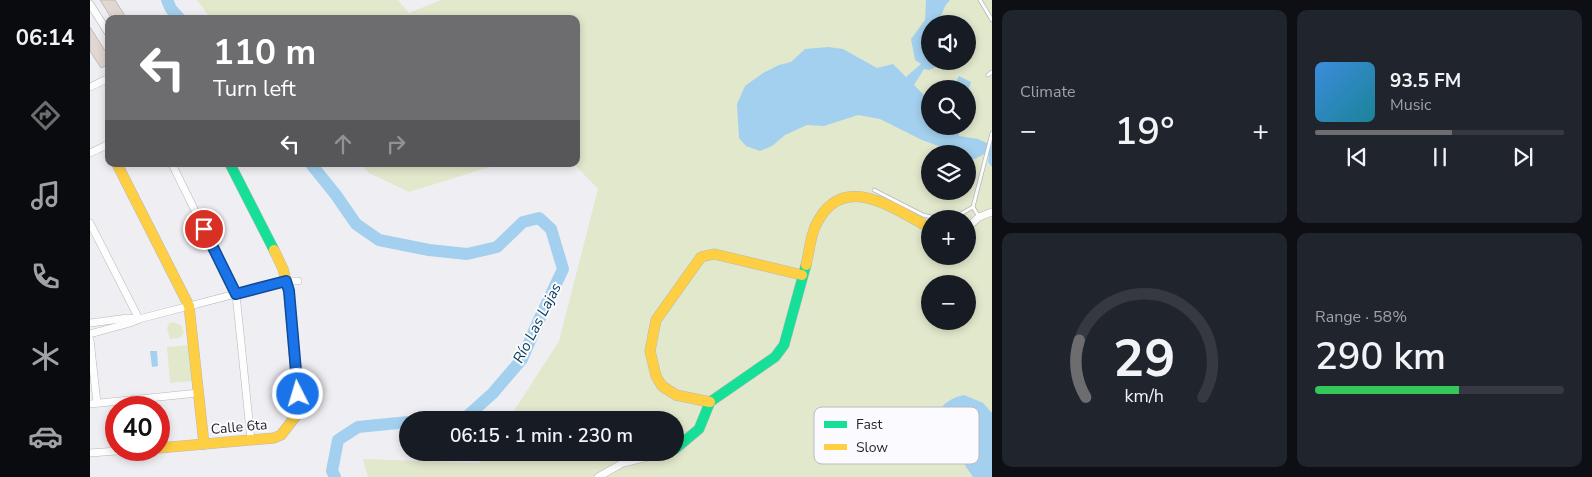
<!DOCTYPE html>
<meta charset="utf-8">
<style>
body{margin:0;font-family:"Nunito Sans",sans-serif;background:#20242c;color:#f1f3f6;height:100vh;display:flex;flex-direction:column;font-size:19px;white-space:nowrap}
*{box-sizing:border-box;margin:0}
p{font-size:16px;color:#9ea1a6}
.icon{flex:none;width:28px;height:28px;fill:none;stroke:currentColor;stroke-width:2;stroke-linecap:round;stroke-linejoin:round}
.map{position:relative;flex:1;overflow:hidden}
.details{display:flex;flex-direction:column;gap:10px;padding:10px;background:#0d0f14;width:600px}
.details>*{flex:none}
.top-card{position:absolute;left:15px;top:15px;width:475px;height:152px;border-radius:10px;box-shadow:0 2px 8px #0003;background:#6d6d70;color:#fff;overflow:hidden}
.fabs{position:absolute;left:831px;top:15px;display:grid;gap:10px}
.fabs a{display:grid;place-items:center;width:55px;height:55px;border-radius:50%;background:#171b24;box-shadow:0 2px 8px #0003;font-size:25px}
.speed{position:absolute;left:15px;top:396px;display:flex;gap:10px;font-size:25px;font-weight:700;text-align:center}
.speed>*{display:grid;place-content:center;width:65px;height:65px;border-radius:50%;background:#171b24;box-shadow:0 2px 8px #0003;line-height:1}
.speed .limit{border:8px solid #d22;background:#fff;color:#111}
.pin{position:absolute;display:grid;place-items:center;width:42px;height:42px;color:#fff;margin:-21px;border:2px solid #fff;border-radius:50%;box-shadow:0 1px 5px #0007}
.me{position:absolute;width:55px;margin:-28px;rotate:355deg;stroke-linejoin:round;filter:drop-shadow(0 0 4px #0008)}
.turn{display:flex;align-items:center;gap:18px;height:105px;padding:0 25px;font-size:22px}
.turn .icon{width:65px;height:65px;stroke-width:2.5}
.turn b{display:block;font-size:35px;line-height:42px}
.lanes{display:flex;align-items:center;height:48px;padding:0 25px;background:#0003;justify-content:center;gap:25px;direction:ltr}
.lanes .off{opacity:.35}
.big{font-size:38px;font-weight:600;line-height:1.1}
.details .tile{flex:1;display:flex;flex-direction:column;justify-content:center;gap:8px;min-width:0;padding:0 18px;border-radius:10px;background:#20242c}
.details .dial{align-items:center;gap:0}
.dial svg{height:130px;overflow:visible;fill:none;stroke:#363941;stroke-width:7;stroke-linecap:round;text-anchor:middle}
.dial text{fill:#f1f3f6;stroke:none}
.song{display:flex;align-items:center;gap:15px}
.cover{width:60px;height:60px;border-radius:8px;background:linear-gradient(135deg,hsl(210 70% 55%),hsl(190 70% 35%))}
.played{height:5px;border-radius:2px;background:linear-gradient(90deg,#6d6d70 55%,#363941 55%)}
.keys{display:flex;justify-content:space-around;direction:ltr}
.heat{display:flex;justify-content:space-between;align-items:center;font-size:28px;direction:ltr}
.charge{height:8px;border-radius:4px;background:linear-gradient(90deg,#34c759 58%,#363941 0)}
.details .tiles{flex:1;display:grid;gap:10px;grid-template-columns:repeat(2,1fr)}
.trip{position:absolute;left:309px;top:411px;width:285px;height:50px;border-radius:25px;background:#171b24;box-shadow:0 2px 8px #0003;font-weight:600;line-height:50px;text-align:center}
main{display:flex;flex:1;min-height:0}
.menu{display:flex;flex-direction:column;width:90px;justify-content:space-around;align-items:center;background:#090b0e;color:#9ea1a6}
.menu .icon{width:35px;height:35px}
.menu .current{color:#6d6d70}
.menu b{font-size:22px;color:#f1f3f6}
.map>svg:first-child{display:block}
.green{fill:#e2e8cc;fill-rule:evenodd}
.water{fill:#a3d0ee}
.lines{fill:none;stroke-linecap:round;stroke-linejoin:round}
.river{stroke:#a3d0ee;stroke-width:12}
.building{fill:#e2d6d1;stroke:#bcbbbd}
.lane-casing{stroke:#b8b8ba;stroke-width:4.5}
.street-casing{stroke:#b8b8ba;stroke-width:8}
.fast-casing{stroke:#b8b8ba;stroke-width:11}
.slow-casing{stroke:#b8b8ba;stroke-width:11}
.lane{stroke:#fdfdfd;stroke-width:3}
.street{stroke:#fdfdfd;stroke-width:7}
.fast{stroke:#16e098;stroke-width:10}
.slow{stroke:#ffcf43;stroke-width:10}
.route-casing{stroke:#114b97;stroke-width:12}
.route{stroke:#1a73e8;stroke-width:9}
.labels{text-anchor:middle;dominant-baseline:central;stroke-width:4;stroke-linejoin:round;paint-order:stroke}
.street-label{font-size:14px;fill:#272729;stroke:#fbfbff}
.water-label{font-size:15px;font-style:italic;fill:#033955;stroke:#fbfbff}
.key{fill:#fbfbff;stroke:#bbbbbf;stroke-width:1}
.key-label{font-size:14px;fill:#272729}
</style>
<main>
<nav class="menu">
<b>06:14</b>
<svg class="icon current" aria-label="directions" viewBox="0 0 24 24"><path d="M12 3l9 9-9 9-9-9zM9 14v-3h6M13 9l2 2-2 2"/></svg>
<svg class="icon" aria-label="music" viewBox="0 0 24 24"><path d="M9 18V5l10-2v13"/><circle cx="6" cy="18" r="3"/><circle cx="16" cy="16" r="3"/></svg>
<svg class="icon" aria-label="phone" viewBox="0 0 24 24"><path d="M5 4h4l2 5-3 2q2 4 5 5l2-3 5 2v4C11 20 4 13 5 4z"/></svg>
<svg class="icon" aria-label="climate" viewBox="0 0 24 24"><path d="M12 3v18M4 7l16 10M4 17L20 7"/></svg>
<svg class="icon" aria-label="car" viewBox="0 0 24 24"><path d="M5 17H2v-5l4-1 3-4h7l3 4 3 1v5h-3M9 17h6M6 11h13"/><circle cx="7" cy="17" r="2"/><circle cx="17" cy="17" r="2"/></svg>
</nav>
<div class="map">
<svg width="902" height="477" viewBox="0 0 902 477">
<rect width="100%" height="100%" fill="#efeff3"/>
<g class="green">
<path d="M107 0H308L319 13 351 0H902V477H278L273 459 389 463 396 453 585 452V420H418L469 341 508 189 484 164H486V19H121ZM840 24H878V61H840ZM840 89H878V126H840ZM840 154H878V191H840ZM840 219H878V256H840ZM840 284H878V321H840Z"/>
<path d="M271 164H409L319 192 279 173Z"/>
<path d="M84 322 92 326 94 333 89 338 80 339 77 328 79 323Z"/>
<path d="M98 345 102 381 80 383 77 347Z"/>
</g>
<g class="water">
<path d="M836 0H860L855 6 848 24H840V61H850L851 65 839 70 834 69 824 85 836 97 840 98V126H867L869 136 888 139 899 144 902 143V167L898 162 899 156 896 153 885 159 878 160V154H867L860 150 832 140 790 119 768 115 734 126 717 125 695 135 682 146 670 151 656 146 649 138 647 104 655 86 673 73 689 65 701 62 715 49 738 47 753 49 787 68 803 64 816 77 831 64 825 60 821 39 835 20Z"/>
<path d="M869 76 881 82 879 88 885 99 878 114V89H862Z"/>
<path d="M60 351H67L68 366 62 367Z"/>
<path d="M874 395 893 403 902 413V477H883L847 424 846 413C855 403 860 398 874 395Z"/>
</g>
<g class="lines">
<g class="river">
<path d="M77 0 81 9 90 19"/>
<path d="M221 164 246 195 266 224 289 240 339 250 377 254 407 247 433 222 449 218 461 229 473 269 449 320 432 359 403 393 373 420"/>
<path d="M245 477 242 471 248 440 268 427 318 422"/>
</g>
</g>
<g class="building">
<path d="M10 0H25L37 19H22Z"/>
<path d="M0 27 19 57V64L11 68 0 51Z"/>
</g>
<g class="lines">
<g class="lane-casing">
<g id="lane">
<path d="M890 0 902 20"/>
<path d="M898 75 902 72"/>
<path d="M784 190 833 215 849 219"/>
<path d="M889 217 883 207 902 133"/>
<path d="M862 219 883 207"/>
</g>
</g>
<g class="street-casing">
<g id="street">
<path d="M0 4 19 34"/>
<path d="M0 87 19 78"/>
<path d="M0 153 19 144"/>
<path d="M82 164 146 294 161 440"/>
<path d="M0 223 49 319"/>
<path d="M878 227 889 217 902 212"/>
<path d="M0 323 38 318 48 319"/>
<path d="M0 334 40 323 49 319 196 281H208"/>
<path d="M0 340 7 403"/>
<path d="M0 404 108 393"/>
<path d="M0 453 40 450"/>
<path d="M508 477 533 463 578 452"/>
</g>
</g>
<g class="fast-casing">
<g id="fast">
<path d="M140 164 184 250"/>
<path d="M585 449 609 429 620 402 685 357 694 345 716 265"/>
</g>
</g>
<g class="slow-casing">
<g id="slow">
<path d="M27 164 99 306 114 444"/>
<path d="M716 265C719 253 720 239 725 227 751 169 803 208 840 228"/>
<path d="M620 402 586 395 572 386 566 376 560 351 566 320 611 257 624 254 712 275"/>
<path d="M69 448 184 438 191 435 209 412 199 291 193 269 184 250"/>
</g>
</g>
<use href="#lane" class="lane"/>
<use href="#street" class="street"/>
<use href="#fast" class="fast"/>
<use href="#slow" class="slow"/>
</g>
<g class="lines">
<g class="route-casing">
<path id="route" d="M114 229 146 294 196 281 199 291 208 394"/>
</g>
<use href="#route" class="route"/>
</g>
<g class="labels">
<g class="street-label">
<text transform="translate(149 427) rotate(-5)">Calle 6ta</text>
</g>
<g class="water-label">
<text transform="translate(447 323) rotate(-63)">Río Las Lajas</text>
</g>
</g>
<rect x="724" y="407" width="165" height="57" rx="8" class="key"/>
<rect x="734" y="421" width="23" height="7" fill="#16e098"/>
<rect x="734" y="444" width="23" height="6" fill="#ffcf43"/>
<g class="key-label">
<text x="766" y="429">Fast</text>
<text x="766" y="452">Slow</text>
</g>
</svg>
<div class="fabs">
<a><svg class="icon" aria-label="sound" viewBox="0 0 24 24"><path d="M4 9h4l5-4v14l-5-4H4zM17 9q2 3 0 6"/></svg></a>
<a><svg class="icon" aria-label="search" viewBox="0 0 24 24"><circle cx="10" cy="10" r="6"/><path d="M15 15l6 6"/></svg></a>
<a><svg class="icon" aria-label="layers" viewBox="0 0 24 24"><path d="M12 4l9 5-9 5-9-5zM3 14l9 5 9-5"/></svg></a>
<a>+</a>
<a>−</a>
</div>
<div class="speed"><div class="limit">40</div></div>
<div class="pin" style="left:114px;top:229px;background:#d93025"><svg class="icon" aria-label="arrive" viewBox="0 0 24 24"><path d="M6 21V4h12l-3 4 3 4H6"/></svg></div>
<svg class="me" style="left:208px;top:394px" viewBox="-20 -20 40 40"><circle r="17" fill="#1a73e8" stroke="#fff" stroke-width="3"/><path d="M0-11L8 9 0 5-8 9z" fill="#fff"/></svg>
<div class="trip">06:15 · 1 min · 230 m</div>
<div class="top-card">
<div class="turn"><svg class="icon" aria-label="left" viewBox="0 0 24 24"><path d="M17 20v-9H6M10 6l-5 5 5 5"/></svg><div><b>110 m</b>Turn left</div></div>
<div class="lanes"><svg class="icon" aria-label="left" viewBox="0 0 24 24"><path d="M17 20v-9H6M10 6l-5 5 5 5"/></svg><svg class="icon off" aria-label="ahead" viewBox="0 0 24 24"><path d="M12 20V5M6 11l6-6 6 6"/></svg><svg class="icon off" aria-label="right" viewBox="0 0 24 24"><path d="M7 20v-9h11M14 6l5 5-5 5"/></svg></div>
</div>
</div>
<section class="details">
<div class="tiles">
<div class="tile"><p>Climate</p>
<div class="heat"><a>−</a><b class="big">19°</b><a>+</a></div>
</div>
<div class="tile">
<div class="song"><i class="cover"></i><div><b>93.5 FM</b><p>Music</p></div></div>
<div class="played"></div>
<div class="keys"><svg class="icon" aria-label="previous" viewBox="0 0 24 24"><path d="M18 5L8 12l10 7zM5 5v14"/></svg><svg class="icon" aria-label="pause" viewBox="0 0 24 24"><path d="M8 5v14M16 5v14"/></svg><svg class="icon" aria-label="next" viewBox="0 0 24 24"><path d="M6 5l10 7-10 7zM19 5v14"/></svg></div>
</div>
<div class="tile dial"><svg viewBox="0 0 100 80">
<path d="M14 69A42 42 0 1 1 86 69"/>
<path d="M14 69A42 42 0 0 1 10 34" stroke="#6d6d70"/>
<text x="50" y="56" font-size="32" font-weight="700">29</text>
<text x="50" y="72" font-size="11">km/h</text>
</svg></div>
<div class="tile"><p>Range · 58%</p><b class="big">290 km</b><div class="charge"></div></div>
</div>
</section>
</main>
